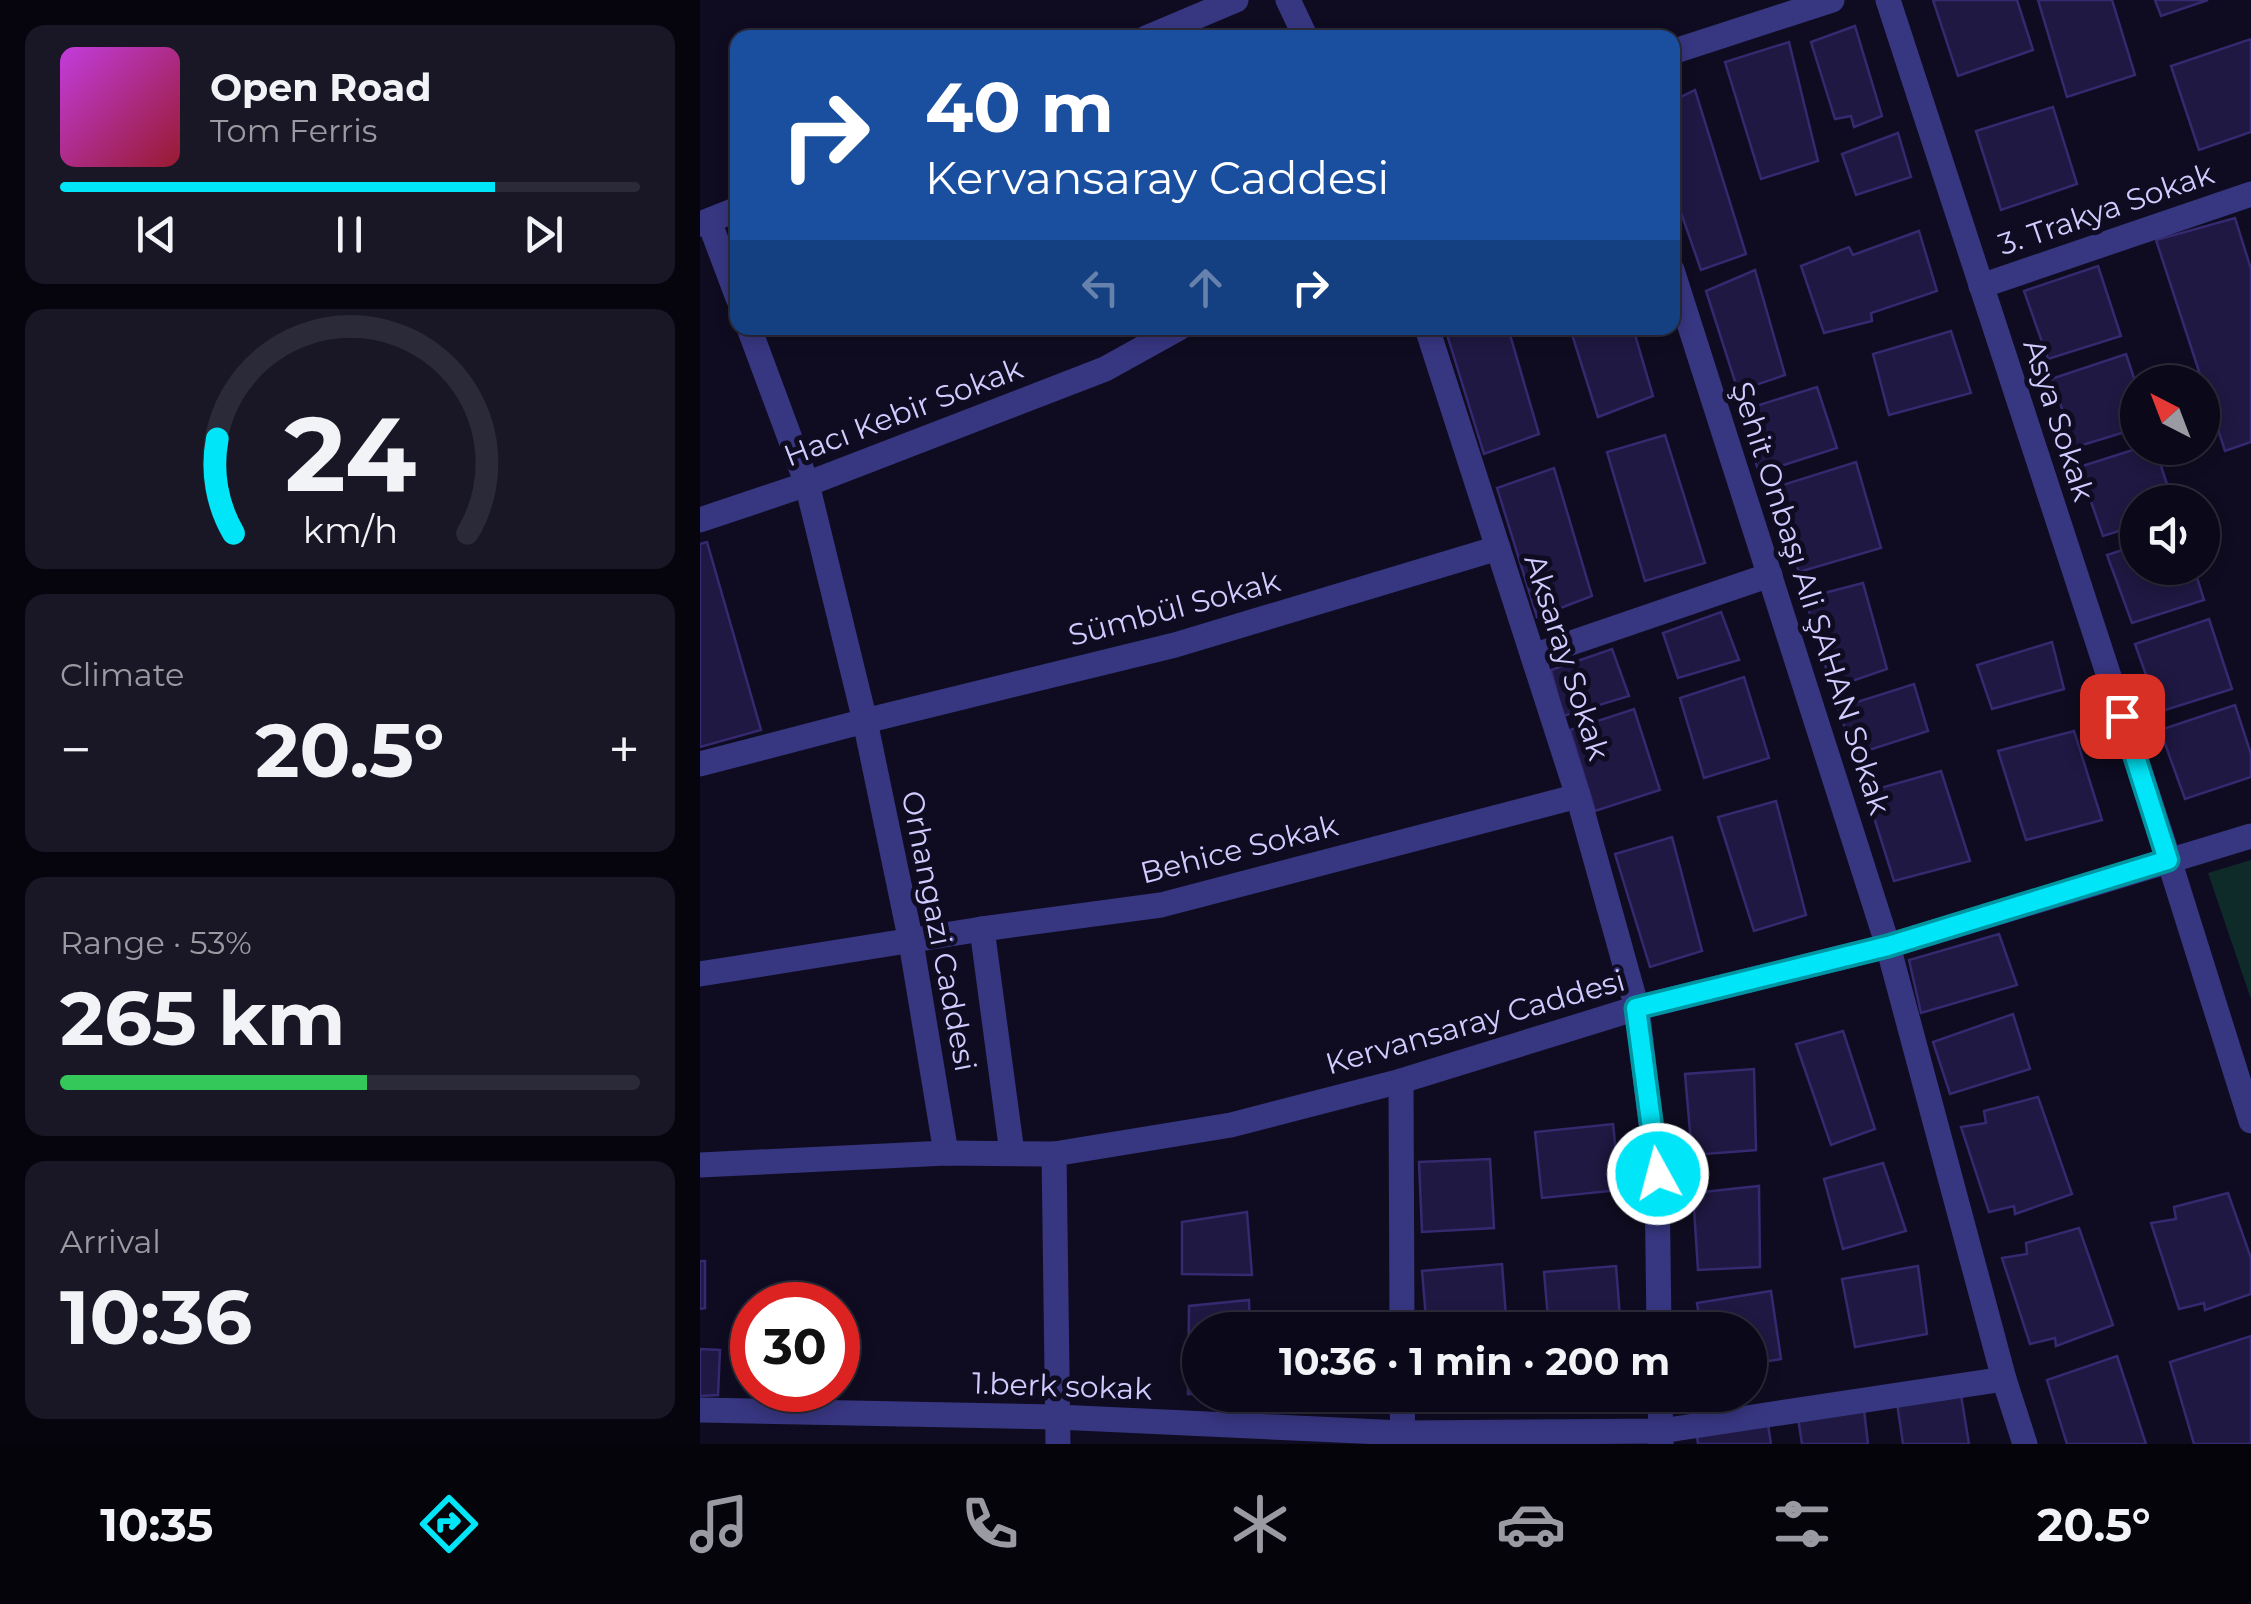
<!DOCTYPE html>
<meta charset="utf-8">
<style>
body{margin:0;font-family:Montserrat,sans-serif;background:#191726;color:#f1f3f6;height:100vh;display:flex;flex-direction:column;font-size:38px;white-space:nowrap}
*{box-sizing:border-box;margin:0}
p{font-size:32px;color:#9a9aa2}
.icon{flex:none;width:55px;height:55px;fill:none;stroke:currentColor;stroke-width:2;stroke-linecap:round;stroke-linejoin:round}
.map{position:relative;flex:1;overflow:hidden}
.details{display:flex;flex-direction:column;gap:25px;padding:25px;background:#06050e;width:700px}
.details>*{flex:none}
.hud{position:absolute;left:30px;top:30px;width:950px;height:305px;border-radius:20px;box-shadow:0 5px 15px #0003,0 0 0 2px #2b2a38;background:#1a4fa0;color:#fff;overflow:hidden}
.needle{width:65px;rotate:318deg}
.buttons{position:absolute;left:1420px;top:365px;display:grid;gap:20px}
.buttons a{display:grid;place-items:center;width:100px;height:100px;border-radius:50%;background:#0b0919;box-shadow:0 5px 15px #0003,0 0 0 2px #2b2a38;font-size:50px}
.speed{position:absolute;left:30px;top:1282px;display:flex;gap:20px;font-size:50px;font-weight:700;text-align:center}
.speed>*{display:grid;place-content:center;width:130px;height:130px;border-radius:50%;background:#0b0919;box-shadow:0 5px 15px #0003,0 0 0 2px #2b2a38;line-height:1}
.speed .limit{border:15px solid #d22;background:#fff;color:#111}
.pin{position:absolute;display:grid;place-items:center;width:85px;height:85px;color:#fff;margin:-42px;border-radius:20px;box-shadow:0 5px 15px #0006}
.me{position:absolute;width:110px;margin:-55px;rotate:353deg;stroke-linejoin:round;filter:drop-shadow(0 0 8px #0008)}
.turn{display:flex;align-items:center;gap:35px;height:210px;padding:0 30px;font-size:45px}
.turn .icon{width:130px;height:130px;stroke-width:2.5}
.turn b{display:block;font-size:70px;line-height:85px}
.lanes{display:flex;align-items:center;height:95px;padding:0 30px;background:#0003;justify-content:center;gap:50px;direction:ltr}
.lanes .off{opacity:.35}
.big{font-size:75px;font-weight:700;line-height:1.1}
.details .tile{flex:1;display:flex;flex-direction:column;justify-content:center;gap:15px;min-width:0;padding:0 35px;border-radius:20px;background:#191726}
.details .dial{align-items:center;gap:0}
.dial svg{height:260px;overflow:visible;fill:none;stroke:#2b2a38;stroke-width:7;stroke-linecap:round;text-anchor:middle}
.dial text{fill:#f1f3f6;stroke:none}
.song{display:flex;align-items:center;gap:30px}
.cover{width:120px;height:120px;border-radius:15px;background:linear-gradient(135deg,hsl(290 70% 55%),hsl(350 70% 35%))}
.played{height:10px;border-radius:5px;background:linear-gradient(90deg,#00e5f7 75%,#2b2a38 75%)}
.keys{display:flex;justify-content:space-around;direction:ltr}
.heat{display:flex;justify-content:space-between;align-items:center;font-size:55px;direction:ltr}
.charge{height:15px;border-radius:8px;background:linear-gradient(90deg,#34c759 53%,#2b2a38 0)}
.trip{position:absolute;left:482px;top:1312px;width:585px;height:100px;border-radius:50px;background:#0b0919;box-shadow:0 5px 15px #0003,0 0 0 2px #2b2a38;font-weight:700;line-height:100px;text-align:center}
.tabs{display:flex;height:160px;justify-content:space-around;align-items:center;background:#04040a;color:#9a9aa2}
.tabs .icon{width:70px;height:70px}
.tabs .on{color:#00e5f7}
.tabs b{font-size:45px;color:#f1f3f6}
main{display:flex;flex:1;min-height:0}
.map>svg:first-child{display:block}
.green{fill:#0f2b29}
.building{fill:#1f1842;stroke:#35296f;stroke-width:2.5}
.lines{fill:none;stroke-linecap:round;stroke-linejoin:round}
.street{stroke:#373681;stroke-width:25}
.route-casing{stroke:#0095a1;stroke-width:25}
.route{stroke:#00e5f7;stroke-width:18}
.labels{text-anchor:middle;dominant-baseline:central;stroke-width:10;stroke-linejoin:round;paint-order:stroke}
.street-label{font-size:30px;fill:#d1ccff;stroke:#0f0c21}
</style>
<main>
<section class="details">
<div class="tile">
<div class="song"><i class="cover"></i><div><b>Open Road</b><p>Tom Ferris</p></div></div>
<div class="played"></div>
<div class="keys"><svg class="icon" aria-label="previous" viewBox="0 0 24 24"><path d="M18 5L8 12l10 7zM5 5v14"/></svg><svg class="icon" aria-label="pause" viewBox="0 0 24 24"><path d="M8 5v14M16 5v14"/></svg><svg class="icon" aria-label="next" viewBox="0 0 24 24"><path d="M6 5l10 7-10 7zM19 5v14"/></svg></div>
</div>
<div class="tile dial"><svg viewBox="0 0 100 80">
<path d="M14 69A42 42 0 1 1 86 69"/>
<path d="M14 69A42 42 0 0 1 9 40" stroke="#00e5f7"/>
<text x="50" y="56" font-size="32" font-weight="700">24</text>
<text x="50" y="72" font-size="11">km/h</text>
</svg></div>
<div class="tile"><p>Climate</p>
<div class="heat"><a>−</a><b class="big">20.5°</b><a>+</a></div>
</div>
<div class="tile"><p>Range · 53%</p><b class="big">265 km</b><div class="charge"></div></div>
<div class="tile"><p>Arrival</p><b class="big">10:36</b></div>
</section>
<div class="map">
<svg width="1551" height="1444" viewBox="0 0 1551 1444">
<rect width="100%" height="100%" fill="#0f0c21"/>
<path class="green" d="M1551 860V999L1508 873Z"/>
<g class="building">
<path d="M1233 0H1317L1333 50 1258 76Z"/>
<path d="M1338 0H1412L1435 75 1367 97Z"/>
<path d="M1455 0H1508L1461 16Z"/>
<path d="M1155 26 1182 116 1154 127 1151 116 1135 119 1111 42Z"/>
<path d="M1551 39V132L1499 150 1471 66Z"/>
<path d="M1089 42 1118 161 1061 179 1025 62Z"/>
<path d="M995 90 1046 254 1001 270 972 187V101Z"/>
<path d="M1353 107 1377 184 1301 210 1276 131Z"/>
<path d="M1198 133 1211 177 1156 195 1142 154Z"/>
<path d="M1535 218 1551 269V442L1525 451 1456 240Z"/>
<path d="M1219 231 1237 291 1171 313 1172 321 1124 333 1101 266 1149 247 1153 255Z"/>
<path d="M1398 266 1421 336 1348 359 1324 291Z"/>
<path d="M1055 270 1085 375 1038 391 1006 291Z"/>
<path d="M745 328H808L839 434 784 454Z"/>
<path d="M870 328H933L953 396 898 417Z"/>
<path d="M1251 331 1271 393 1189 415 1173 354Z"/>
<path d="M1426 354 1438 390V428L1376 447 1351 379Z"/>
<path d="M1117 387 1137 448 1059 473 1040 411Z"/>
<path d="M965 435 1005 563 945 581 907 452Z"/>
<path d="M1439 448H1455L1473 502H1438V525L1403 536 1379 467Z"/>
<path d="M1156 462 1181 548 1099 572 1070 489Z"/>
<path d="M854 468 892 596 837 617 797 488Z"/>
<path d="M7 542 61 730 0 747V544Z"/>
<path d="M1438 545V568H1494L1504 600 1432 623 1407 555Z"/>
<path d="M1163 583 1187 669 1132 688 1105 598Z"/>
<path d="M1021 612 1039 660 978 678 963 633Z"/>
<path d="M1509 619 1532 689 1459 712 1435 644Z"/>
<path d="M1352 642 1364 689 1292 709 1277 665Z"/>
<path d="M912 649 929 696 863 716 851 670Z"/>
<path d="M1044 677 1069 758 1004 778 980 698Z"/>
<path d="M1214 684 1228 731 1154 755 1138 708Z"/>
<path d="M1535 705 1551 754V777L1485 799 1460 730Z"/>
<path d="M934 709 960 790 895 811 870 730Z"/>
<path d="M1374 731 1402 820 1326 840 1298 751Z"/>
<path d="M1241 771 1270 861 1194 881 1166 792Z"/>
<path d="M1076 801 1106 915 1054 931 1018 817Z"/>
<path d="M972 837 1002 951 950 967 915 854Z"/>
<path d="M1299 934 1317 985 1221 1013 1209 960Z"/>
<path d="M1313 1014 1330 1069 1250 1094 1233 1042Z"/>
<path d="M1143 1031 1175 1129 1131 1145 1096 1044Z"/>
<path d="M1054 1069 1056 1150 992 1155 985 1074Z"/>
<path d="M1338 1097 1372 1194 1315 1214 1314 1206 1289 1212 1261 1127 1286 1123 1284 1111Z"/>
<path d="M913 1124 920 1190 842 1198 835 1132Z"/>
<path d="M790 1159 794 1228 722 1232 719 1162Z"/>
<path d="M1183 1163 1206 1231 1143 1249 1124 1179Z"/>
<path d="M1059 1186 1060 1267 998 1270 993 1193Z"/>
<path d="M1528 1193 1551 1258V1294L1505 1310 1504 1303 1479 1309 1451 1223 1476 1219 1474 1207Z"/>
<path d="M547 1212 552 1275 482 1274V1222Z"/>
<path d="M1379 1228 1413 1325 1356 1346 1355 1338 1330 1344 1302 1258 1327 1254 1326 1243Z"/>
<path d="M0 1261H5V1308L0 1309Z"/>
<path d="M802 1264 807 1330H727L722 1271Z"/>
<path d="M916 1266 921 1330H849L844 1272Z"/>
<path d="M1218 1266 1227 1334 1155 1347 1142 1279Z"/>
<path d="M1071 1291 1081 1359 1050 1364V1330H1001L997 1303Z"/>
<path d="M549 1300 550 1330H500V1394H488L489 1306Z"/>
<path d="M662 1312V1330H594L593 1313Z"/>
<path d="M1551 1336V1444H1494L1470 1362Z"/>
<path d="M0 1349 20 1350 18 1395 0 1396Z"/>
<path d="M1417 1356 1446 1444H1367L1347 1380Z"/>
<path d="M1261 1395 1269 1444H1203L1197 1403Z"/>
<path d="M1164 1410 1168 1444H1102L1098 1418Z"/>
<path d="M1068 1425 1071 1444H998L997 1436Z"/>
</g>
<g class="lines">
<g class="street">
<path d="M588 0 606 38"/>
<path d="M1188 0 1469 860 1551 1121"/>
<path d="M446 38 536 0"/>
<path d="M972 52 1132 0"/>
<path d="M9 221 38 298"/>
<path d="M0 224 38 209"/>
<path d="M972 270 1188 946 1304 1379 1325 1444"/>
<path d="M1281 286 1551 194"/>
<path d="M727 328 878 796 937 1008 957 1174 959 1330"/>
<path d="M0 520 107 484 405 369 479 328"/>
<path d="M833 656 1070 575"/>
<path d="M0 764 165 721 107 484 49 328"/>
<path d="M282 929 312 1153"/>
<path d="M0 974 282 929 461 905 878 796"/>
<path d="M701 1081 702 1330"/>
<path d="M246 1153 211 942 165 721 475 645 798 548"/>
<path d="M354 1154 358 1444"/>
<path d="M0 1165 246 1153 354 1154 531 1125 701 1081 937 1008 1188 946 1551 836"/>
<path d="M702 1395 703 1444"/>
<path d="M960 1395 961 1444"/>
<path d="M0 1410 357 1417 702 1433 961 1431 1304 1379"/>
</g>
</g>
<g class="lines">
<g class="route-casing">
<path id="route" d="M958 1174 936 1008 1188 946 1468 860 1422 716"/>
</g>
<use href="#route" class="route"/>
</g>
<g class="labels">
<g class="street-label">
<text transform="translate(1406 209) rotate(-19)">3. Trakya Sokak</text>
<text transform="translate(203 412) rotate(-21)">Hacı Kebir Sokak</text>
<text transform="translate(1359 420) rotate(72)">Asya Sokak</text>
<text transform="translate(1111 598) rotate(72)">Şehit Onbaşı Ali ŞAHAN Sokak</text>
<text transform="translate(474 608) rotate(-15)">Sümbül Sokak</text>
<text transform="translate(867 657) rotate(72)">Aksaray Sokak</text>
<text transform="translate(539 849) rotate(-14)">Behice Sokak</text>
<text transform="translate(239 931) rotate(79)">Orhangazi Caddesi</text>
<text transform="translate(775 1022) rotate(-16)">Kervansaray Caddesi</text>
<text transform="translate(362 1386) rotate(2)">1.berk sokak</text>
</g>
</g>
</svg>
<div class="buttons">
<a><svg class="needle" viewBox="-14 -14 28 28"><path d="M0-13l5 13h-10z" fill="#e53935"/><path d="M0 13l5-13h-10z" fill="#9a9aa2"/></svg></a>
<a><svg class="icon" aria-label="sound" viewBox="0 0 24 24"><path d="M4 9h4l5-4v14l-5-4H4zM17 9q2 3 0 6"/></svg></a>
</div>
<div class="speed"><div class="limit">30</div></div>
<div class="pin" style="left:1422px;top:716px;background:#d93025"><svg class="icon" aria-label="arrive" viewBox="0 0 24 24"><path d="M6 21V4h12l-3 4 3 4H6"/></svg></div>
<svg class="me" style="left:958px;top:1174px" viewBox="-20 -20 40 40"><circle r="17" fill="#00e5f7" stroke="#fff" stroke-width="3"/><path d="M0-11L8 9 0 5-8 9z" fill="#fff"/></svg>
<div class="trip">10:36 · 1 min · 200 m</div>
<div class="hud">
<div class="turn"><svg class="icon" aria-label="right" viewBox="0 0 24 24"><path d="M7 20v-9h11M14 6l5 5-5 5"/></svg><div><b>40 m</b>Kervansaray Caddesi</div></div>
<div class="lanes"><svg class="icon off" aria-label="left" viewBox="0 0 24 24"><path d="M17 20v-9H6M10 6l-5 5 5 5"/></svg><svg class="icon off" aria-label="ahead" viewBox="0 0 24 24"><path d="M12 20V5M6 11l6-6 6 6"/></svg><svg class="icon" aria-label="right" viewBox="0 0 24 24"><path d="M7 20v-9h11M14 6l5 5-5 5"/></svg></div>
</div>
</div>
</main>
<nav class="tabs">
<b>10:35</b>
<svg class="icon on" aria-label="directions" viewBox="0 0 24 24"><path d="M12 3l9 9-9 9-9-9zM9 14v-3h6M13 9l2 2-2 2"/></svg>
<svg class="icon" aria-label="music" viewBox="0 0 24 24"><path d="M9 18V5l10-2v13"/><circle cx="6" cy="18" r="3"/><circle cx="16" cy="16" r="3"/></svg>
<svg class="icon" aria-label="phone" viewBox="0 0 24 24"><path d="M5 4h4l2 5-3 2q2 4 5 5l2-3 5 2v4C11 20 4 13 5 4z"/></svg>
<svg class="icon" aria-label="climate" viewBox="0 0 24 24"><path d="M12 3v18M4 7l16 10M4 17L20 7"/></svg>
<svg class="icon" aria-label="car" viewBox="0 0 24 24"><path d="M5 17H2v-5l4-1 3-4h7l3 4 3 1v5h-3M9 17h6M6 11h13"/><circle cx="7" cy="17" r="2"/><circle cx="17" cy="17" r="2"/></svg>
<svg class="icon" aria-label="filters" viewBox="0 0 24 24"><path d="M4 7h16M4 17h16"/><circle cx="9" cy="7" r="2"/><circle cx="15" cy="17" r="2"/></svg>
<b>20.5°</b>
</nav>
